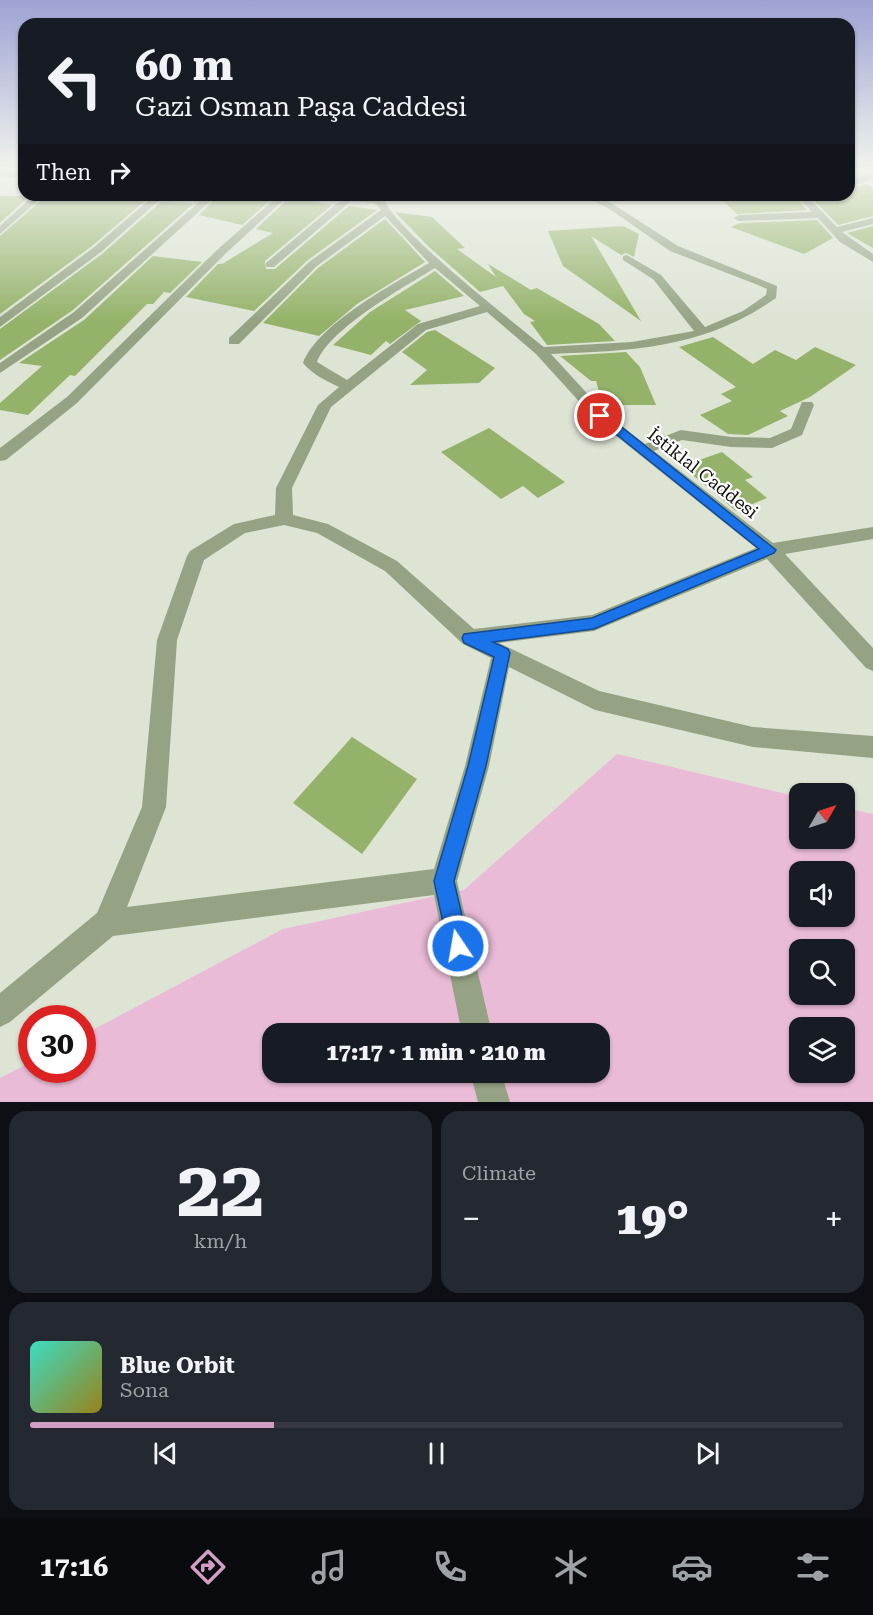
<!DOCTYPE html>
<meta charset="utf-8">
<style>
body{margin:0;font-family:"Roboto Serif",serif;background:#242831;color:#f1f3f6;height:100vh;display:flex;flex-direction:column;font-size:22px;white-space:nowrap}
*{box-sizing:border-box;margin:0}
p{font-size:20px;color:#9ea1a6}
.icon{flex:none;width:33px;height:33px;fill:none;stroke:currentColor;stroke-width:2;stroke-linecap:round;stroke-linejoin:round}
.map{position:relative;height:1102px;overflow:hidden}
.details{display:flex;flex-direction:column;gap:9px;padding:9px;background:#0d0f14;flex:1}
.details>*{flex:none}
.banner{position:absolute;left:18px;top:18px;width:837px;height:183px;border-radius:18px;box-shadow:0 2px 4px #0004;background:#171b24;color:#f1f3f6;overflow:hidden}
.needle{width:39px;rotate:51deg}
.controls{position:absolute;left:789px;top:783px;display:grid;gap:12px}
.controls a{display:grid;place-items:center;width:66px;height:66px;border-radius:12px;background:#171b24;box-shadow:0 2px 4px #0004;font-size:30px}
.speed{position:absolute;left:18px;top:1005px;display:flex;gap:12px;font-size:30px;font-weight:700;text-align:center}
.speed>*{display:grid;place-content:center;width:78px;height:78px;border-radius:50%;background:#171b24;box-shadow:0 2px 4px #0004;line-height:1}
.speed .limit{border:9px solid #d22;background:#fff;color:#111}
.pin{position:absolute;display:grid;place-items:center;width:51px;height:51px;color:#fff;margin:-26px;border:3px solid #fff;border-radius:50%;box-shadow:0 2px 6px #0007}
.me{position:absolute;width:66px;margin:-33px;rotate:348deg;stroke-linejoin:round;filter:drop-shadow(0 0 4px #0008)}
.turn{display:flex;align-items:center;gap:21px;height:126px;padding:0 18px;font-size:27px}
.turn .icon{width:78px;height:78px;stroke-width:2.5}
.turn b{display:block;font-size:42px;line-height:51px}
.then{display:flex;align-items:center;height:57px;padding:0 18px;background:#0003;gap:12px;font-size:22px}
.big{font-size:45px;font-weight:800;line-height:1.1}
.details .widget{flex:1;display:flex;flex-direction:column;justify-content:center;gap:9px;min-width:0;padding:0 21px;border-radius:18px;background:#242831}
.details .dial{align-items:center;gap:0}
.dial b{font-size:78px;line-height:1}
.song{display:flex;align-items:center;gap:18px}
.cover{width:72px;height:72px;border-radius:9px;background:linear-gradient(135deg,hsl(170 70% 55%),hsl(50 70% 35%))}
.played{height:6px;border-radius:3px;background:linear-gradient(90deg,#d29ec5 30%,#363941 30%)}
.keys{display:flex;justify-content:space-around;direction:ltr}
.heat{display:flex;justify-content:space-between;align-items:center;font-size:33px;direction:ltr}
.details .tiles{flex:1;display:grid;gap:9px;grid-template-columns:1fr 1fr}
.widget:last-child{grid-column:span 2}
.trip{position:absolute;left:262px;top:1023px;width:348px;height:60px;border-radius:18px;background:#171b24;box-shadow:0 2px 4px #0004;font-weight:800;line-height:60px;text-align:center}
.tab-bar{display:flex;height:96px;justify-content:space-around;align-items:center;background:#090b0e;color:#9ea1a6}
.tab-bar .icon{width:42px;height:42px}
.tab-bar .active{color:#d29ec5}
.tab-bar b{font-size:27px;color:#f1f3f6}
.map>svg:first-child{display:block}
.green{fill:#eabbd7;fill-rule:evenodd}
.building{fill:#94b269}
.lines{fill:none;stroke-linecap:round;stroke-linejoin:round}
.minor{fill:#95a384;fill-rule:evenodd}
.route{fill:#1a73e8;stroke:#114b97;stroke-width:1.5}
.labels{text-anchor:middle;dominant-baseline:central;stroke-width:4.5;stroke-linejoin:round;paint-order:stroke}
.street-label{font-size:18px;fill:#10120d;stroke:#fff}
</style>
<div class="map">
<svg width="873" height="1102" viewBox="0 0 873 1102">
<rect width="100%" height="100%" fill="#dde4d4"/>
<path class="green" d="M617 754 799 797 800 838H844L845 808 873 814V1102H0V1078L31 1062 32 1070H82L83 1035 283 929 464 890ZM800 872H844V916H800ZM800 950H844V994H800ZM800 1028H844V1072H800ZM273 1034H600V1072H273Z"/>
<g class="building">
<path d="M866 184 873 188V216L838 225 809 195H849V189Z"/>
<path d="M219 195H276L242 225 199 215Z"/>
<path d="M717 195H794L807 210 737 214Z"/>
<path d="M0 196H29L0 223Z"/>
<path d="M45 197 147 199 92 246 0 314V236Z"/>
<path d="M290 197 332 205 265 261 266 269H275L349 206 377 210 308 260 254 311 186 297 218 264H222L273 233 256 229Z"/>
<path d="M161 202 193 204 73 310 0 360V329L102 254Z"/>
<path d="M395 212 432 217 465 248 457 249 496 277 488 264 531 290 537 288 599 324 615 341 547 345 530 322 535 321 524 314 503 286 480 292 429 247Z"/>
<path d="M385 219 425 262 357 304 319 336 263 323 318 268Z"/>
<path d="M817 220 833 238 804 254 731 227 740 223Z"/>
<path d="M623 226 639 234 634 257 626 253 621 255 591 236 641 321 563 266 548 231Z"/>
<path d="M873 226V248L847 233Z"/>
<path d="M153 256 202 262 170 293 164 292 153 304H147L75 376 70 375 28 415 0 410V403L42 366 19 363 84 320Z"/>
<path d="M435 271 464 296 405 310 421 321 390 344 386 341 371 355 333 345 370 312Z"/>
<path d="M435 330 495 368 479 383 410 385 427 370 402 352 427 332Z"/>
<path d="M713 337 753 364 775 350 796 360 815 347 856 365 810 397 780 411 788 416 748 435 728 434 700 415 732 401 721 394 736 387 679 347Z"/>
<path d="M626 352 640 367 656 405H603L596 381H591L560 356Z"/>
<path d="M489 428 565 482 538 498 523 486 501 499 441 452Z"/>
<path d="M722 452 753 477 745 480 767 498 736 511 682 466Z"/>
<path d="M352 737 417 779 362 854 293 803Z"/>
</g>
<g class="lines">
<g class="minor">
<rect x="0" y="171" width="24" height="6"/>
<path d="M873 173V179L849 187V181Z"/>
<path d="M34 195H44L0 234V226Z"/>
<path d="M155 195H165L101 252 0 327V317L93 248Z"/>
<path d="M207 195H217L82 318 0 373V363L74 312Z"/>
<path d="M279 195H289L225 254 77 403 6 460 0 461V448L67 397 217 250Z"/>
<path d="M317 195 373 198V195H383C383 221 518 326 544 347L632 342 694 331 653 279 623 260V256L627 255 661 275 705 327 743 311 766 295 767 289 758 285 670 251 611 210 583 195H596L605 199 678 246 777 286 776 298C706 348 634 351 551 354L605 413 645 444 681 430 731 437 770 438 791 429 802 402H812L814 405 802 435 772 448 731 447 682 440 654 451 773 543 873 527V539L785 554 873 648V671L866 668 767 559 594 631 499 643 599 691 753 727 873 736V758L753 747 595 710 509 667 489 766 457 881 492 1034H462L434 895 113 936 10 1022 0 1027V993L97 913 142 807 157 640 187 556 190 551 234 524 275 515 276 488 318 405 339 387C325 380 313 375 303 363 318 324 393 284 429 263L385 216 317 266 239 344H229V338L309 262 381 210 375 203 351 201 274 267H266V263L341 200ZM435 268 480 306 418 324 347 380 317 362C329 329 404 287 435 268ZM487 312 536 354 595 419 756 548 592 615 474 629 397 561 328 524 293 515 292 488 331 407 426 330ZM284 525 317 533 385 571 463 644 491 658 465 766 434 869 127 907 166 807 177 640 204 560 245 533Z"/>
<path d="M796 195H806L837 227 873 218V224L842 232 873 254V262L840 242 818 218 739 221 734 218 739 215 812 212Z"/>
<path d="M470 1072H501L510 1102H478Z"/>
</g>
</g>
<linearGradient id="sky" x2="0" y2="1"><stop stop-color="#9ea2d4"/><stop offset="0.52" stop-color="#f0f3ec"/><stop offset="1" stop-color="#f0f3ec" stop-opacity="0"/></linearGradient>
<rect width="873" height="322" fill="url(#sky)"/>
<path class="route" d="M596 413H604L776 550 774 553 594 629 493 642 508 649 510 653 486 766 454 881 469 946 466 954 458 957 451 954 448 946 434 881 468 766 494 657 464 643 462 638 464 634 592 618 759 549 596 418Z"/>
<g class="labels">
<g class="street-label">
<text transform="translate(703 473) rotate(38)">İstiklal Caddesi</text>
</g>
</g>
</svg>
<div class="controls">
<a><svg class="needle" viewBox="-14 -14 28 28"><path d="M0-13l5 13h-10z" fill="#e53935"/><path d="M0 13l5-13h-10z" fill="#9ea1a6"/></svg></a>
<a><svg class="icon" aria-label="sound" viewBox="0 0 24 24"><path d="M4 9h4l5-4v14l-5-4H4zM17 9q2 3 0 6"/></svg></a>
<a><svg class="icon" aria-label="search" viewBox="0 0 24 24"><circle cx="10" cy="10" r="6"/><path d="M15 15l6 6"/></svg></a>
<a><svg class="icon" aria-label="layers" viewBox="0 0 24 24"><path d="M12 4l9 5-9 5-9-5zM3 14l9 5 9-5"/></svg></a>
</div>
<div class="speed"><div class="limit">30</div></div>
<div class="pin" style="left:600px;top:416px;background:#d93025"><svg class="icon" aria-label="arrive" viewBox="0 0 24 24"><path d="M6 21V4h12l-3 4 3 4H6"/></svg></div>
<svg class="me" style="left:458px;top:946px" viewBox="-20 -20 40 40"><circle r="17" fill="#1a73e8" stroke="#fff" stroke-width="3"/><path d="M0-11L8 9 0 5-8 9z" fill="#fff"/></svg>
<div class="trip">17:17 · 1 min · 210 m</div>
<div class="banner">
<div class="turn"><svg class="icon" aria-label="left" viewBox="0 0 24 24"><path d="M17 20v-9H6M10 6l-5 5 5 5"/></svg><div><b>60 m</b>Gazi Osman Paşa Caddesi</div></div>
<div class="then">Then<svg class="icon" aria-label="right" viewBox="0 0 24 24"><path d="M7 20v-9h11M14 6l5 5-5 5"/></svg></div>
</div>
</div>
<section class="details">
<div class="tiles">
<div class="widget dial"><b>22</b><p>km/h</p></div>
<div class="widget"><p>Climate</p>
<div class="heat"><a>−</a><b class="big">19°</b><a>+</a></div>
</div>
<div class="widget">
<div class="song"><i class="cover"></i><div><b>Blue Orbit</b><p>Sona</p></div></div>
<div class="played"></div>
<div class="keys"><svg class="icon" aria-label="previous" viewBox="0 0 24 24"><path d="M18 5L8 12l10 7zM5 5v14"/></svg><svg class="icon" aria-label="pause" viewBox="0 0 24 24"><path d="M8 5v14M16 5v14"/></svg><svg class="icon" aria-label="next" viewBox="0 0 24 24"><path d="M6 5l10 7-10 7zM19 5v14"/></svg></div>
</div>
</div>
</section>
<nav class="tab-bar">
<b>17:16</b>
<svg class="icon active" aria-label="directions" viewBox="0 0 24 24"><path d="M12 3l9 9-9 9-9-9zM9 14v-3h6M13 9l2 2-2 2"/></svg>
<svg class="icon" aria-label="music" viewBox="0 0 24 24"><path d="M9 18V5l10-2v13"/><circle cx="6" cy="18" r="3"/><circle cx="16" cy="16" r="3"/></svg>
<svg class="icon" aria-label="phone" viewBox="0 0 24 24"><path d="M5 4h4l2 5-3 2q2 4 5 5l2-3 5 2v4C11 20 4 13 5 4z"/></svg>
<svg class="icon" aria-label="climate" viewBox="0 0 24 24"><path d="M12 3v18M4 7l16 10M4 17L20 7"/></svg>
<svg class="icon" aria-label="car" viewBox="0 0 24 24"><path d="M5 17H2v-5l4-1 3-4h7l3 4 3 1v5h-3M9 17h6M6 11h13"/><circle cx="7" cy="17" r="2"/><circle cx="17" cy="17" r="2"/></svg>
<svg class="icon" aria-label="filters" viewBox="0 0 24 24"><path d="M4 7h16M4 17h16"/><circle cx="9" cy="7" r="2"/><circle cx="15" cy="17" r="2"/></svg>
</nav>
